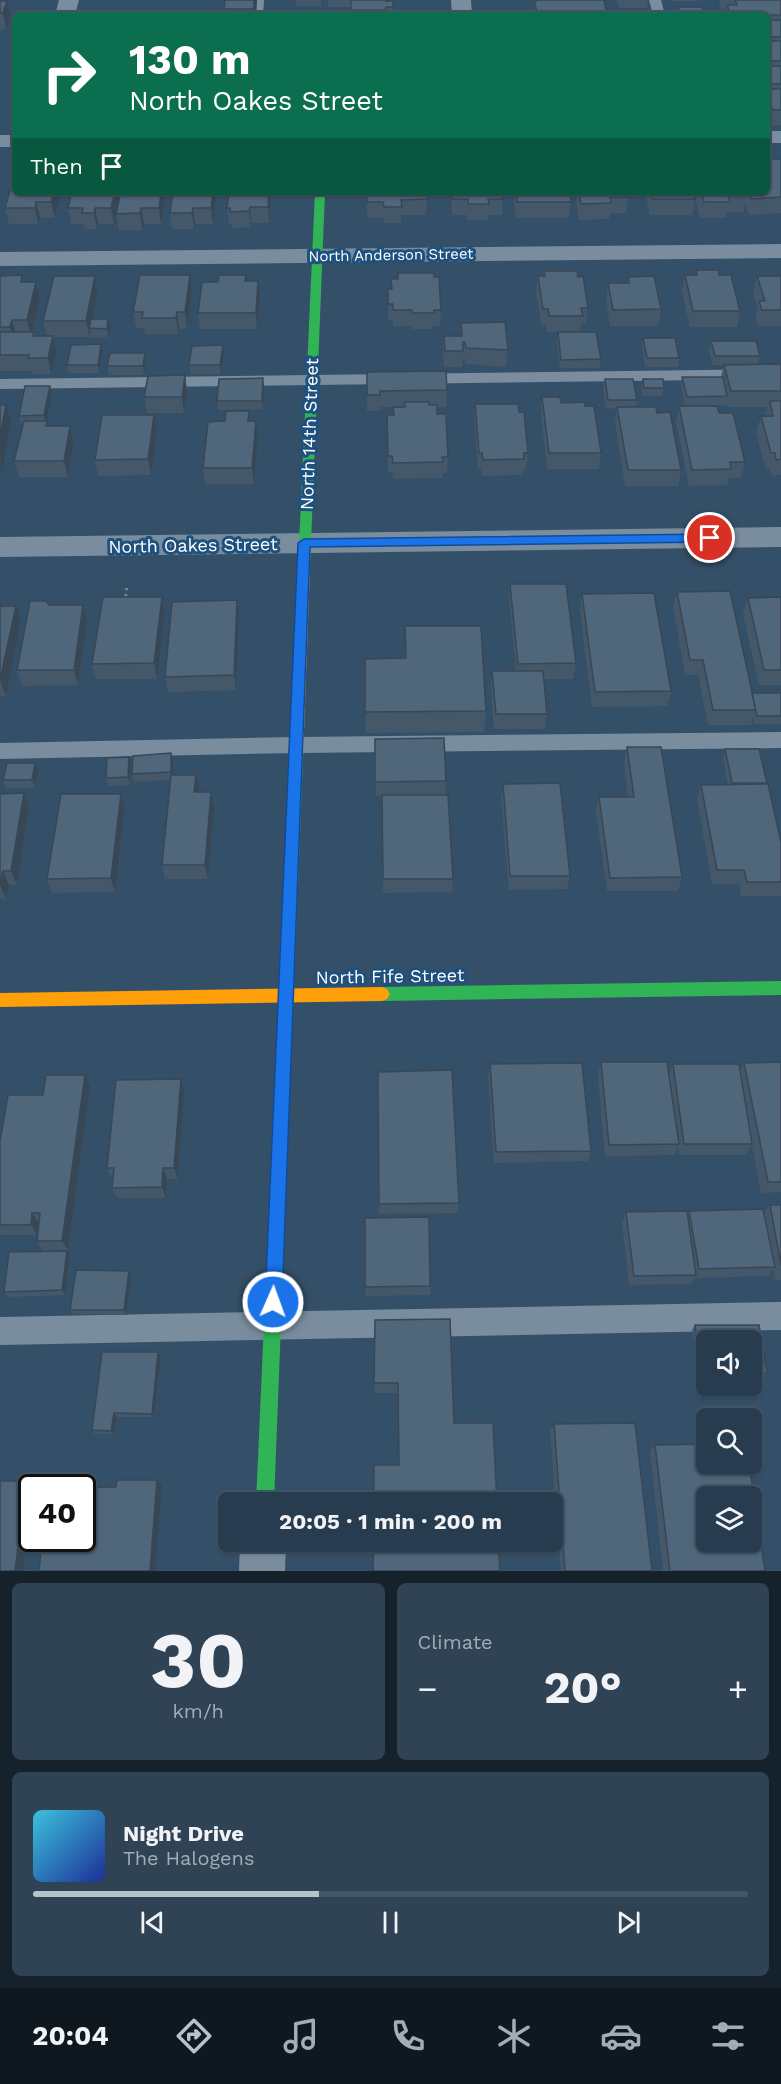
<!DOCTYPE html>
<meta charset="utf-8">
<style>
body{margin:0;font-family:"Work Sans",sans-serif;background:#2f4355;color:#f1f3f6;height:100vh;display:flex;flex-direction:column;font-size:22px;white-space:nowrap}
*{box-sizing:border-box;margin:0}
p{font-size:20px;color:#a4adb6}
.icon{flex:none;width:33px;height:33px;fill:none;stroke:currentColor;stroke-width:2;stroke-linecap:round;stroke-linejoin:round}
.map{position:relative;height:1571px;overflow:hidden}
.panel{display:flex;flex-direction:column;gap:12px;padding:12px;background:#15212b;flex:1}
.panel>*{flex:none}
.banner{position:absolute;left:12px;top:12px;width:758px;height:183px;border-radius:9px;box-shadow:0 2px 4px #0004,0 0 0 2px #435666;background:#0b6e4f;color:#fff;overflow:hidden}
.tools{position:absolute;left:696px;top:1330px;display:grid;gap:12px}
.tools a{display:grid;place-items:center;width:66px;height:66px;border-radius:9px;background:#273c4e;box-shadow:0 2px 4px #0004,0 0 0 2px #435666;font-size:30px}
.speed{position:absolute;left:18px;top:1474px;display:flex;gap:12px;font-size:30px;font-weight:700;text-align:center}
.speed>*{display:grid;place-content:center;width:78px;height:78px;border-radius:50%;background:#273c4e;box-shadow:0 2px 4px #0004,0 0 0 2px #435666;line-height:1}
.speed .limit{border:3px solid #111;border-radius:9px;background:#fff;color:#111}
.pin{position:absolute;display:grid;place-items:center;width:51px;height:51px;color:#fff;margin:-26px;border:3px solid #fff;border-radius:50%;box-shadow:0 2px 6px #0007}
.me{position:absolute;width:66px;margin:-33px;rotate:2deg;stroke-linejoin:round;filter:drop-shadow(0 0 4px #0008)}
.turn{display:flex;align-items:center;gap:21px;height:126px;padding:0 18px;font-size:27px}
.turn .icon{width:78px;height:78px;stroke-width:2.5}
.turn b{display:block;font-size:42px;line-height:51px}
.then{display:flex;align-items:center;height:57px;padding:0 18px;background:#0003;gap:12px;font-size:22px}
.big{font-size:45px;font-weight:700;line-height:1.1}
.panel .card{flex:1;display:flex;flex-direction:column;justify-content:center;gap:9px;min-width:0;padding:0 21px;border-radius:9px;background:#2f4355}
.panel .dial{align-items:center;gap:0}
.dial b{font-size:78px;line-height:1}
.song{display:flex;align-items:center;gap:18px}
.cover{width:72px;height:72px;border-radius:9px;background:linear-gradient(135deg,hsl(190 70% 55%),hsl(230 70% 35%))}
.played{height:6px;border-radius:3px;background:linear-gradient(90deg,#b8c2ca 40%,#435666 40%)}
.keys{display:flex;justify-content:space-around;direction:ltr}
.heat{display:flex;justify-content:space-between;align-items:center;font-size:33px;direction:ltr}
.panel .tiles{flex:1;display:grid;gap:12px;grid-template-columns:1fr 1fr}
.card:last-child{grid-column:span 2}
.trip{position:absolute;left:218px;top:1492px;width:345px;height:60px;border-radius:9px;background:#273c4e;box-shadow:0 2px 4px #0004,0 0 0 2px #435666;font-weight:700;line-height:60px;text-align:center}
.tabs{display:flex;height:96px;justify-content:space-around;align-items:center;background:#10181f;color:#a4adb6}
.tabs .icon{width:42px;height:42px}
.tabs .on{color:#b8c2ca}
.tabs b{font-size:27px;color:#f1f3f6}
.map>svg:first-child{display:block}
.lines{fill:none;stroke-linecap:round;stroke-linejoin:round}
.path{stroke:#798d9f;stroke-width:3;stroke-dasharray:2 4;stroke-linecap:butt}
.lane{fill:#798d9f;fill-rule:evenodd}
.street{fill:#798d9f;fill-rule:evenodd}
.fast{fill:#30b455;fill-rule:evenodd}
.slow{fill:#ff9f0a;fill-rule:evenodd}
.wall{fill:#455869}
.shaded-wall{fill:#384755}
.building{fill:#50667a;stroke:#384755;stroke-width:1.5;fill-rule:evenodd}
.route{fill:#1a73e8;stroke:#114b97;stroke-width:1.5}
.labels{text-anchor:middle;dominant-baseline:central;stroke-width:6;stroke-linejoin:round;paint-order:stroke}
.far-street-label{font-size:15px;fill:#fff;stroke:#1e517e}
.street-label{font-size:18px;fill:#fff;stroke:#1e517e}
</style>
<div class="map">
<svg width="781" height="1571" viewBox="0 0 781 1571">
<rect width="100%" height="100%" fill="#345068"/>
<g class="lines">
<path class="path" d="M125 602 127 585"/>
<g class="lane">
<path d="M252 0H264L263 15H251Z"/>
<path d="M649 0H661L665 15H653Z"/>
<path d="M781 369V379L0 389V379Z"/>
<path d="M781 732V748L297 753 0 759V743L297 737Z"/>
<path d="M781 1302V1330L0 1345V1317Z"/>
</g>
<g class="street">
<path d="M59 0H79L75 15H55Z"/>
<path d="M451 0H471L472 15H452Z"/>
<rect x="766" y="131" width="15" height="12"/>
<rect x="0" y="135" width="15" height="12"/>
<path d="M781 244V258L0 266V252Z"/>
<path d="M781 527V547L0 557V537Z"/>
<path d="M240 1542H286L285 1571H239Z"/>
</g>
<g class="fast">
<path d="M315 192H325L310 568 304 572 298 568Z"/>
<path d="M296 754 301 755 303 759 274 1503H256L289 759 291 755Z"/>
<path d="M781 981V995L382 1001 377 999 374 994 377 989 382 987Z"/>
</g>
<g class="slow">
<path d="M304 564 310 568 303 759 301 763H291L289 759 298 568Z"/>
<path d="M382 987 387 989 390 994 387 999 382 1001 0 1007V993Z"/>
</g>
</g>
<g class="wall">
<path d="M225 0H257L256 15H225L224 9Z"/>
<rect x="296" y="0" width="25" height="6"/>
<path d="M328 0H386V1H393V15H351V7H328Z"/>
<path d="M534 0H604L607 15H534Z"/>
<path d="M617 0H648L647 8H619Z"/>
<path d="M671 0H697L696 1H672Z"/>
<path d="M720 0H781V125L769 126 768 123H766V15H725L726 9H721L719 3Z"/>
<path d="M0 1 10 16 6 29H1L0 31Z"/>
<path d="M678 7 705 15H677Z"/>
<path d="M781 159V213L749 215 745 203 743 212H727L726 218H700L694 192H766Z"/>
<path d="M61 192 55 218H40L38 224H9L5 208Z"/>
<path d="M120 192 114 224H98L97 229H85L84 224H71L68 208Z"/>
<path d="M121 192H166L161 224H144L142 230H119L116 214Z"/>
<path d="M173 192H217L213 224H195L194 229H172L170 213Z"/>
<path d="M271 192 269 223H251V227L232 228 231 224H229L227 208Z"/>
<path d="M367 192 427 199 426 215H401V223H384L383 218H367Z"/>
<path d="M451 192H502L503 199 502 215H488V220H467V215H452Z"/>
<path d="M513 192H570L571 202 569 218H516Z"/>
<path d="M575 192H628V197L626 213H610L609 219 579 220Z"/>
<path d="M645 192H693L695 199 692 215H650Z"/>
<path d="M696 270 719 275 740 311 737 327H690L682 291 685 275H695Z"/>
<path d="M544 271 578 277 588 308 586 324H581L580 332H547L546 325H541L536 292 538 276H544Z"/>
<path d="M190 275 192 291 187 328 179 329 178 334H145L144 328H136L133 312Z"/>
<path d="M0 276 24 282H36L40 298 32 332H34L35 336H47L43 321 95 276 98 292 93 319 110 328 108 337H91L90 333V337H53L57 352 51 374H32L31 371H0Z"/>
<path d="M757 276H781V326H758L755 317 758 308 753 293Z"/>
<path d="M434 277 441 310 440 326H433V329H412L411 326H393V320H388V289H391Z"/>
<path d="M628 277 661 309 658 326H610L606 299 608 283H627Z"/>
<path d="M246 281H258L260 297 257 329H200L198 313Z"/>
<path d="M461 323 508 350 506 367 465 364V358H463L462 367H444L443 352 444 336H460Z"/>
<path d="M558 332 601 359 599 368H560L557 341Z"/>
<path d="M643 338 679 358 678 367H645L642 346Z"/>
<path d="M711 341 760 356 758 364H781V475L772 476 770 469H766L756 433 761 416H765L768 407H727L726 402 725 405H685L681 385 682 377H721L724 365H713L709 350Z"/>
<path d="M103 353 99 373H69L67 365Z"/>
<path d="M145 353 146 362 144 375H109L107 366Z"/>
<path d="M224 354 221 374H191L189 365Z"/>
<path d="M367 372 447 390 446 407H437V414L448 457 447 473H442V478L393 479 392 472H388L387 415H393V407H380V411H367Z"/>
<path d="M185 375 187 392 184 413H147L144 397Z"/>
<path d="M605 379 637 400 636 407 657 413 681 470 678 486H625L615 423 617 408 606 409 603 388Z"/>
<path d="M643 379 664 388 662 396H643L641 388Z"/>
<path d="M50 386 52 395 46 421 48 426H70L74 442 68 477H19L14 461 23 424H21L19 416Z"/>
<path d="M264 387 263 409 218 410 217 401Z"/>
<path d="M542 397 561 403 585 406 601 453 599 469H547L541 413Z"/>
<path d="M475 404 519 412 528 453 526 469H523V475L482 476 481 469H478L474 420Z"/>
<path d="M679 406 719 413 745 462 741 478H729L727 485 689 486 676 422Z"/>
<path d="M154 415 157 431 151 475 98 476 95 460Z"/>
<path d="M250 421 258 437 254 484H205L203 468Z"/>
<path d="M510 584 576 663 573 679H544L547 714 545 729H494L491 686 492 671H516L509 600Z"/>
<path d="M677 592 752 693H781V724H754L753 718 751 725H708L698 675H685L673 607Z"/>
<path d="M582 594 671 691 667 706 592 707 580 610Z"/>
<path d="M162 597 165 613 157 679H96L92 664Z"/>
<path d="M781 597V685H759L743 613 748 598Z"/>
<path d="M49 605H83L87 620 78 685 22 686 17 670Z"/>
<path d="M0 606 21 621 6 696H0Z"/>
<path d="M239 616 236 690 168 692 165 677Z"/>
<path d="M405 626 486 711 484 732 366 733 365 659 405 658Z"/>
<path d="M375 739 446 781 445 795 453 879 452 892 383 893 382 796H376Z"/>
<path d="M627 747 682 877 678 891H607L596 812 599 797H628L624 762Z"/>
<path d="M725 749 767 783 766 784 781 842V896H741L739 884H712L697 799 701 785H728L723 757Z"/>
<path d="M171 753 173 761V775H196L198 792H211L214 807 208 879H165L162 865 171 780 134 782 132 774Z"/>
<path d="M129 757 131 764 130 785 108 786 106 778Z"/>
<path d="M35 763 38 771 35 788H6L3 780Z"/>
<path d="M503 784 570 876 567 889 509 890 501 798Z"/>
<path d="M24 793 29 808 17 885H9L6 899H0V794Z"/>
<path d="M121 794 125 808 115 892 52 893 47 879Z"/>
<path d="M601 1062 669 1074 673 1064 740 1071 744 1063 781 1062V1192L761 1193 752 1145 746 1155H679L678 1147 674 1155 605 1156 598 1074Z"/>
<path d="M490 1064 591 1151 588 1161 494 1163 488 1076Z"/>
<path d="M378 1072 459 1203 457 1213 379 1214Z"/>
<path d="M85 1075 90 1087 68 1250 43 1251 37 1241V1235H0V1141L43 1095Z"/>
<path d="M184 1091 178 1179H167L166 1198H117L112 1188 113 1178H112L107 1168Z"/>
<path d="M770 1205H781V1280H775L773 1269 768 1276 695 1278 690 1284 629 1285 622 1222 626 1212 687 1215 689 1211 764 1213Z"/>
<path d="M67 1251 70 1256 65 1295 8 1297 4 1292Z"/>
<path d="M129 1271 131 1276 127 1315 73 1314 70 1310Z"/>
<path d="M430 1286V1295L366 1296 365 1287Z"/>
<path d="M450 1319 399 1465 398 1393H375L374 1383Z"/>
<path d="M695 1325H759L767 1373 764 1377 752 1378V1341H706V1378H699L692 1330Z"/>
<path d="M161 1357 154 1417H117L114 1434H95L92 1430Z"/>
<path d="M554 1424 652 1571H561L550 1431Z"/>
<path d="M655 1445 765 1571H663L650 1451Z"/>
</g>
<g class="shaded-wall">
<path d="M254 0H257L256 15H254Z"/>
<path d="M7 1 10 16 6 29 3 13Z"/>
<path d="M54 192H61L55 218 51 202Z"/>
<path d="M115 192H120V193L114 224 111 208Z"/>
<path d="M161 192H166L161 224 159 208Z"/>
<path d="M213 192H217L213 224 211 208Z"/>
<path d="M269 192H271L269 223 268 207Z"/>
<path d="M36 202 40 218 38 224 35 208Z"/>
<path d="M250 207 251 223V227L249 211Z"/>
<path d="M95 208 98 224 97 229 94 213Z"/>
<path d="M141 208 144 224 142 230 140 213Z"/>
<path d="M193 208 195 224 194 229 192 213Z"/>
<path d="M190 275 192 291 187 328 185 312Z"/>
<path d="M95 276 98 292 91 328H89L90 333V337L86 321Z"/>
<path d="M258 281 260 297 257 329 256 313Z"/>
<path d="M36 282 40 298 31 336 27 320Z"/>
<path d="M177 312 179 329 178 334 176 318Z"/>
<path d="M108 319 110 328 108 337 107 329Z"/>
<path d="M12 320 16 336 15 343 10 327Z"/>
<path d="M53 336 57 352 51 374 48 358Z"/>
<path d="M101 344 103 353 99 373 98 365Z"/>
<path d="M223 345 224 354 221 374 220 365Z"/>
<path d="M145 353 146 362 144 375 143 366Z"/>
<path d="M185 375 187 392 184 413 182 397Z"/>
<path d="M263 378 264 387 263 409 262 401Z"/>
<path d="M50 386 52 395 46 424 44 415Z"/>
<path d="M6 405 11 421 1 476 0 437Z"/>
<path d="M154 415 157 431 151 475 148 459Z"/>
<path d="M256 421 258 437 254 484 252 468Z"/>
<path d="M70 426 74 442 68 477 64 461Z"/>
<path d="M162 597 165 613 157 679 154 663Z"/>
<path d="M237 600 239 616 236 690 234 675Z"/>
<path d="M83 605 87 620 78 685 74 670Z"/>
<path d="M16 606 21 621 6 696 0 680Z"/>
<path d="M171 753 173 761V780L171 772Z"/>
<path d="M129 757 131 764 130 785 128 777Z"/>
<path d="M35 763 38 771 35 788 32 780Z"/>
<path d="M196 775 199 789 197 807 194 792Z"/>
<path d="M211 792 214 807 208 879 205 865Z"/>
<path d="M24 793 29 808 17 885 11 871Z"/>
<path d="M121 794 125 808 115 892 111 878Z"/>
<path d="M3 871 9 885 6 899 0 885Z"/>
<path d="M85 1075 90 1087 68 1250 62 1241Z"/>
<path d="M181 1079 184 1091 178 1179 174 1168Z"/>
<path d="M163 1168 167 1179 166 1198 162 1187Z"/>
<path d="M32 1213 39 1223 37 1235 31 1225Z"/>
<path d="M67 1251 70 1256 65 1295 62 1290Z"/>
<path d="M129 1271 131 1276 127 1315 124 1310Z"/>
<path d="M158 1352 161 1357 154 1417 152 1414Z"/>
<path d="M114 1413 117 1417 114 1434 111 1431Z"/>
<path d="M157 1480 162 1485 155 1571H150Z"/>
<path d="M26 1481 33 1486V1488H32V1499L23 1571H15Z"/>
</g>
<g class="building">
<path d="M225 0H254V9H224Z"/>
<path d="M351 0H386V1H393V7H386V10H351Z"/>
<path d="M537 0H604L607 15H537L535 2Z"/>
<path d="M735 0H781V15H731L727 5H737Z"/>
<path d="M0 1H7L3 13H0Z"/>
<path d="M678 7H702L705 15H680Z"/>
<path d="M654 13V15H623L622 14Z"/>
<rect x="766" y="20" width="15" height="17"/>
<rect x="766" y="41" width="15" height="20"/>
<rect x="766" y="66" width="15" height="18"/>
<path d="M766 89H781V110H773L772 107H766V98H769Z"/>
<path d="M766 159H781V197L752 199 750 192H766Z"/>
<path d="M15 173V192H54L51 202H36L35 208H5Z"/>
<path d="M72 192H115L111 208H95L94 213H82L83 208H68Z"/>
<path d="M121 192H161L159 208H141L140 213 116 214Z"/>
<path d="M173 192H213L211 208H193L192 213H170Z"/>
<path d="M229 192H269L268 207H250L249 211 230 212V208H227Z"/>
<path d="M367 192H426L427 199 401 200 402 207H384L383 202H367Z"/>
<path d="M452 192H502L503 199H488L489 204H468V199H452Z"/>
<path d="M516 192H570L571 202H517Z"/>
<path d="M579 192H628V197H610L611 203 581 204Z"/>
<path d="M651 192H693L695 199H653Z"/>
<path d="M701 192H745L747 196H728L730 202H704Z"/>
<path d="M696 270H718L719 275H731L740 311H693L685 275H697Z"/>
<path d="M544 271H577L578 277 583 276 588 308H581L583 316H549L548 309H543L538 276H545Z"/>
<path d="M398 273H434V277H439L441 310H434V313H412V310H393V304H388V289H392L391 279H398Z"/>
<path d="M22 275 21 282H36L27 320H12L10 327H0V276Z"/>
<path d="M140 275H190L185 312H177L176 318H142L143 312H133Z"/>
<path d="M219 275H246L245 281H258L256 313H198L202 282H218Z"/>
<path d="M54 276H95L86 321H43Z"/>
<path d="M654 276 661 309 613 310 608 283H629L628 277Z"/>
<path d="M757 276H781V310H762L759 301H765Z"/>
<path d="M91 319H108L107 329 89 328Z"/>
<path d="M505 322 508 350 466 348 465 342H463V351H445L444 336H462L461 323Z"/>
<path d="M0 332H34L33 336H53L48 358H28L29 355H0Z"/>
<path d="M558 332H596L601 359 561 360Z"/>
<path d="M643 338H675L679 358H647Z"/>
<path d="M711 341H756L760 356H715Z"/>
<path d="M101 344 98 365H67L71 345Z"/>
<path d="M223 345 220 365H189L192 346Z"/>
<path d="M110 353H145L143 366H107Z"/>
<path d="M781 364V391H731L724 365Z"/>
<path d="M446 371 447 390 380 391V395H367V372Z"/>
<path d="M185 375 182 397H144L148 376Z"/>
<path d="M682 377H723L727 396 687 397Z"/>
<path d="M263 378 262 401H217L219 379Z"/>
<path d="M605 379H633L637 400H608Z"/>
<path d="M643 379H663L664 388H644Z"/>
<path d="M25 386H50L44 415 19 416Z"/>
<path d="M542 397H560L561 403 585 402V406H594L601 453H549Z"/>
<path d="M770 401H781V459L776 460 775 453H771L761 416H773Z"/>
<path d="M405 402H429V405H437V414H446L448 457H442L443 462 393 463 392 456H388L387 415H394L393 407H405Z"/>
<path d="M475 404H518L519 412H524L528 453H524V459L483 460 482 453H479Z"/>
<path d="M0 405H6L0 437Z"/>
<path d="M679 406H717L719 413H733L745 462H730L731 469 692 470Z"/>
<path d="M617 407H656L657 413 670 412 681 470H628Z"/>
<path d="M226 411H249L248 421H256L252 468H203L208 422 225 421Z"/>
<path d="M102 415H154L148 459 95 460Z"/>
<path d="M24 421H47L46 426H70L64 461H14Z"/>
<path d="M510 584H566L576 663 518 664Z"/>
<path d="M730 591 756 710H713L703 660H690L677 592Z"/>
<path d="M654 593 671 691 595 692 582 594Z"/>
<path d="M103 597H162L154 663 92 664Z"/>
<path d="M781 597V670H764L748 598Z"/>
<path d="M237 600 234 675 165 677 172 602Z"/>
<path d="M30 601H46L49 605H83L74 670H17Z"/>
<path d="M0 606H16L0 680Z"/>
<path d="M405 626H481L486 711 365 712V659L406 658Z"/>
<path d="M492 671H543L547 714H496Z"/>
<path d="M752 693H781V716H757Z"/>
<path d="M444 738 446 781 375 782V739Z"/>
<path d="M627 747H661L682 877 610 878 599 797H634Z"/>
<path d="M725 749H759L767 783H732Z"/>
<path d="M171 753V772L132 774 133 756Z"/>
<path d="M129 757 128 777 106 778 107 758Z"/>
<path d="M7 763H35L32 780H3Z"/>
<path d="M171 775H196L194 792H211L205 865H162Z"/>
<path d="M560 783 570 876H510L503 784Z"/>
<path d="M768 784 781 842V882H747L744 870H717L701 785Z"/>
<path d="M24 793 11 871H3L0 885V794Z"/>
<path d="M61 794H121L111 878 47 879Z"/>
<path d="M382 795H448L453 879H383Z"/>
<path d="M601 1062H667L679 1144 609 1145Z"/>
<path d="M781 1062V1182H768L744 1063Z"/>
<path d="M582 1063 591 1151 496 1152 490 1064Z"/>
<path d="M673 1064H739L752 1144H684Z"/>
<path d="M452 1070 459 1203 379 1204 378 1072Z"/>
<path d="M46 1075H85L62 1241H37L40 1213H32L31 1225H0V1141L8 1095H43Z"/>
<path d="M181 1079 174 1168H163L162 1187 112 1188 114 1168H107L116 1080Z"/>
<path d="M770 1205H781V1265Z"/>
<path d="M763 1209 775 1267 699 1269 689 1211Z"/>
<path d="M687 1211 696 1275 634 1276 626 1212Z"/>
<path d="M429 1217 430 1286 365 1287V1218Z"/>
<path d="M67 1251 62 1290 4 1292 9 1252Z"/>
<path d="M76 1270 129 1271 124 1310H70Z"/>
<path d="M450 1319 454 1423H493L497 1503H374V1465H399L398 1383H374L375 1320Z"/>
<path d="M695 1325H759L767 1373H752V1341H706V1374H702Z"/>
<path d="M102 1352H158L152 1414 114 1413 111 1431 92 1430Z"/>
<path d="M635 1423 652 1571H565L554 1424Z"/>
<path d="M706 1444V1464H749L765 1571H670L655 1445ZM706 1497H752V1542H706Z"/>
<path d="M117 1480H157L150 1571H39L42 1539H82V1488H48L116 1487Z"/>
<path d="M0 1481H26L15 1571H0Z"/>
<path d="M374 1542H498L500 1571H373Z"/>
</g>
<path class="route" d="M710 534 715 538 710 542 310 547 282 1302 280 1309 273 1311 267 1309 265 1302 298 543 304 539Z"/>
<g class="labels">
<g class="far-street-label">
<text transform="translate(391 255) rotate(-1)">North Anderson Street</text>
</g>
<g class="street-label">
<text transform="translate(309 434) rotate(-88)">North 14th Street</text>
<text transform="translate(193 545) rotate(-1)">North Oakes Street</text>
<text transform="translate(390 976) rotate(-1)">North Fife Street</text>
</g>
</g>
</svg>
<div class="tools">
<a><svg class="icon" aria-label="sound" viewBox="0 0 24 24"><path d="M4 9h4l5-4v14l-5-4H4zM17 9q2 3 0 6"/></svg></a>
<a><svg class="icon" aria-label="search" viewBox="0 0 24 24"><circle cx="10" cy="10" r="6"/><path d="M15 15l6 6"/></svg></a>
<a><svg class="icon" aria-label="layers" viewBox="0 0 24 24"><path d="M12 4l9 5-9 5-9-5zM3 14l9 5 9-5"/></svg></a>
</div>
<div class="speed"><div class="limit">40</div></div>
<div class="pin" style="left:710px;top:538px;background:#d93025"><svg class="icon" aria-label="arrive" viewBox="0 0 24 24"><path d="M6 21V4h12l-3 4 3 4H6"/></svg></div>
<svg class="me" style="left:273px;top:1302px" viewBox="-20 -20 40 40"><circle r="17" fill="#1a73e8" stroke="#fff" stroke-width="3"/><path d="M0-11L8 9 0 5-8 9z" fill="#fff"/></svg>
<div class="trip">20:05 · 1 min · 200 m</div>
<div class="banner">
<div class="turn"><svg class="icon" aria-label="right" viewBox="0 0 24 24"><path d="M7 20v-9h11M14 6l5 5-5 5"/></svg><div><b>130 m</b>North Oakes Street</div></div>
<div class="then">Then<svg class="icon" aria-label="arrive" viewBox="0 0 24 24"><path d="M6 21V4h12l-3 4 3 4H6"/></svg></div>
</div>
</div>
<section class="panel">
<div class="tiles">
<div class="card dial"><b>30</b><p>km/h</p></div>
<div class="card"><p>Climate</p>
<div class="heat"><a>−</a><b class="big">20°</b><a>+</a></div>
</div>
<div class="card">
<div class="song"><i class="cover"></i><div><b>Night Drive</b><p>The Halogens</p></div></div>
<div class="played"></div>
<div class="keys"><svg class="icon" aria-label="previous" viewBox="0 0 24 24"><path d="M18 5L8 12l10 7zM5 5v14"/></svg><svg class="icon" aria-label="pause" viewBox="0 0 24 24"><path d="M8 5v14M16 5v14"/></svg><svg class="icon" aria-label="next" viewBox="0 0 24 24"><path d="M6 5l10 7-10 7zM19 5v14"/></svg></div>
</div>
</div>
</section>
<nav class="tabs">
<b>20:04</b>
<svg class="icon on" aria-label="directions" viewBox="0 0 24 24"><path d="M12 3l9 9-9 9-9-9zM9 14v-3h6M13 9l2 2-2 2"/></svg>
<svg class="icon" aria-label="music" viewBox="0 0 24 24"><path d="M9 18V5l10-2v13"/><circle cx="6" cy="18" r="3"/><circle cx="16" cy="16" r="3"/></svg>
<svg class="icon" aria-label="phone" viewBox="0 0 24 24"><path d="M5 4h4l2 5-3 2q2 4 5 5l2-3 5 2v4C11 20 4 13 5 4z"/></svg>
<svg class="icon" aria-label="climate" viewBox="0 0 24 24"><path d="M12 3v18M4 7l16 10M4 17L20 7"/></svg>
<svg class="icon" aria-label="car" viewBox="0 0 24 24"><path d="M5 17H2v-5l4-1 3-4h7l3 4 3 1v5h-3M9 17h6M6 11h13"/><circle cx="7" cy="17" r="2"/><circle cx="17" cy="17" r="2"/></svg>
<svg class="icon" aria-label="filters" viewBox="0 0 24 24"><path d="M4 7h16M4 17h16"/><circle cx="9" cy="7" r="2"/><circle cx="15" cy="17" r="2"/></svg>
</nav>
